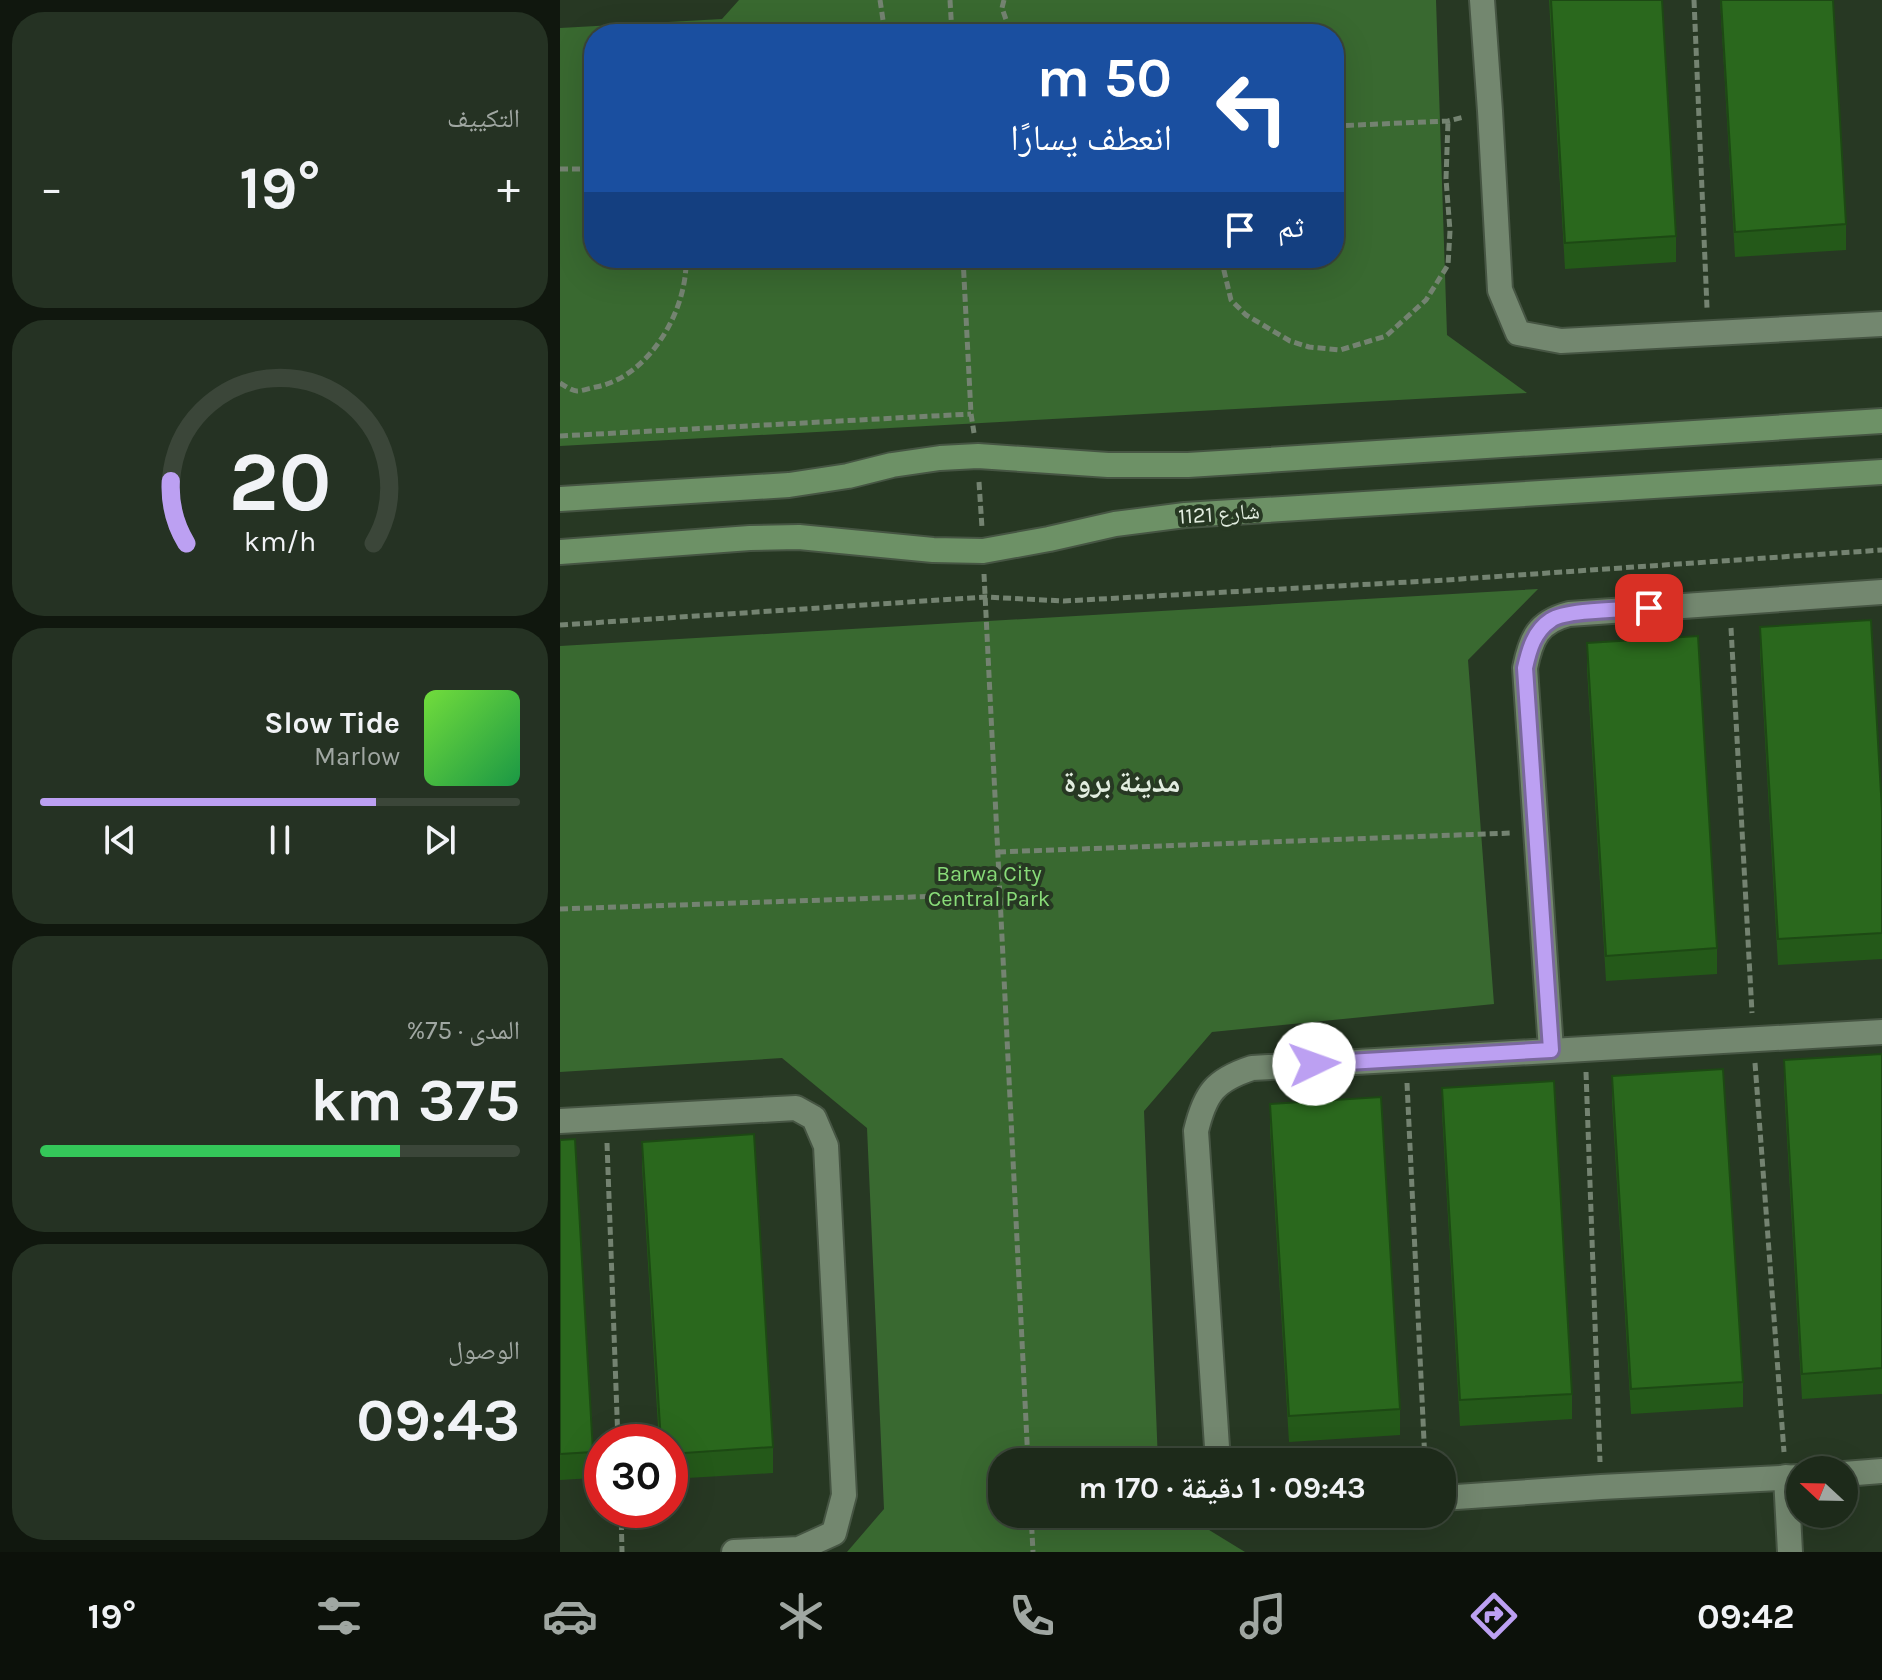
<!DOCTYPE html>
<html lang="ar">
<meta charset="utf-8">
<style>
body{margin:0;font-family:Karla,"Noto Naskh Arabic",sans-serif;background:#253223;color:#f1f3f6;direction:rtl;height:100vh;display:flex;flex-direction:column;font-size:30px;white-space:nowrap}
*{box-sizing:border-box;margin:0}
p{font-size:26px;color:#a0a7a2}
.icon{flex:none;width:44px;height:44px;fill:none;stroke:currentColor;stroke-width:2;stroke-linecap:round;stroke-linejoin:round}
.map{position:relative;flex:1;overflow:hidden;direction:ltr}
.panel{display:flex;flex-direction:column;gap:12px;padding:12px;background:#10170e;width:560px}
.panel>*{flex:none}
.banner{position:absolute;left:24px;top:24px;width:760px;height:244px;border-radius:32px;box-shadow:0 8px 32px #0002,0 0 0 2px #3b4639;direction:rtl;background:#1a4fa0;color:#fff;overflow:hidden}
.needle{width:52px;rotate:292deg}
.controls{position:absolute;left:1226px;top:1456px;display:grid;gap:16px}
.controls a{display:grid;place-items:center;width:72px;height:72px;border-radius:50%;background:#1d2a1a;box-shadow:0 8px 32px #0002,0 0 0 2px #3b4639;font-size:40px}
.speed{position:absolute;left:24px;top:1424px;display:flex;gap:16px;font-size:40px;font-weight:700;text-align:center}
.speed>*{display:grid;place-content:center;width:104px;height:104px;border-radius:50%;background:#1d2a1a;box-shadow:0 8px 32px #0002,0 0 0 2px #3b4639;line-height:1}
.speed .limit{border:12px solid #d22;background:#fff;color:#111}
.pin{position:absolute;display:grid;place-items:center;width:68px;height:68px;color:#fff;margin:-34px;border-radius:16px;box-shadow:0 4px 12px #0006}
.me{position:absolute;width:88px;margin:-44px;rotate:87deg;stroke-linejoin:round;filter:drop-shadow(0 0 6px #0008)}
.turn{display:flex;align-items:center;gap:28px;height:168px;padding:0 40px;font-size:36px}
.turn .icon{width:104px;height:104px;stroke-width:2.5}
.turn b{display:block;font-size:56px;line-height:68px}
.then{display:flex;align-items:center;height:76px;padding:0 40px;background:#0003;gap:16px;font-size:30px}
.big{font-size:60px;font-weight:700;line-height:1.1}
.panel .widget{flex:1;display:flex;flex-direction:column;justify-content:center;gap:12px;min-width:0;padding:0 28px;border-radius:32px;background:#253223}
.panel .dial{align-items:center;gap:0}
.dial svg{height:208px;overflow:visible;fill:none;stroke:#3b4639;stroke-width:7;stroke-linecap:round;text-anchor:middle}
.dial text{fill:#f1f3f6;stroke:none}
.song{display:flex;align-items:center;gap:24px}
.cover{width:96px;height:96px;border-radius:12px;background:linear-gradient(135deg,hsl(100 70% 55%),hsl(140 70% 35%))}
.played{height:8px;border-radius:4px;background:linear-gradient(90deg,#bca0f2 70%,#3b4639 70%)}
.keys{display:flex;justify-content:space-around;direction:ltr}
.heat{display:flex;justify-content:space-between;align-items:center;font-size:44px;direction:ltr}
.charge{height:12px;border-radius:6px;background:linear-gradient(90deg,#34c759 75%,#3b4639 0)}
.trip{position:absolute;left:428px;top:1448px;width:468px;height:80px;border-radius:32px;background:#1d2a1a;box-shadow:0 8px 32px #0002,0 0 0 2px #3b4639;font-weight:700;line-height:80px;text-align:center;direction:rtl}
.tab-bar{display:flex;height:128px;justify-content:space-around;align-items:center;background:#0c110a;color:#a0a7a2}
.tab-bar .icon{width:56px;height:56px}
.tab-bar .on{color:#bca0f2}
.tab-bar b{font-size:36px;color:#f1f3f6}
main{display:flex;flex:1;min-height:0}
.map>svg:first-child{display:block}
.green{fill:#396930;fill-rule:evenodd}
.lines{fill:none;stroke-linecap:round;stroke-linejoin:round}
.street-casing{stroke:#465543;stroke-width:28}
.secondary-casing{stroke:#465543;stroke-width:28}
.path{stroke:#748371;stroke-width:5;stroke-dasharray:8 4;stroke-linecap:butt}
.street{stroke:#73876f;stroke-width:24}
.secondary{stroke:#6d9166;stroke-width:24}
.wall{fill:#245919}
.building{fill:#2a681d;stroke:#1d4914;stroke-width:2}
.route-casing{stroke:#7a689d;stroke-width:20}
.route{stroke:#bca0f2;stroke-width:14}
.labels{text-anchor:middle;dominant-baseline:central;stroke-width:8;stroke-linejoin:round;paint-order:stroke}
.street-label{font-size:22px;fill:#e2ede0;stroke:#273823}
.park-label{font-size:22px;fill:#88db78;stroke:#273823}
.district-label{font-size:30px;font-weight:bold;fill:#e2ede0;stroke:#273823}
</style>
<main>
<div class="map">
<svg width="1322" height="1552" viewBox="0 0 1322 1552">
<rect width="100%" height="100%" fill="#273823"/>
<g class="green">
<path d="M179 0H876L887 335 967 393 0 446V28L162 19ZM34 34H774V258H34Z"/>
<path d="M978 589 908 660 934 1004 652 1032 584 1111 598 1462H442V1514H623L685 1552H287L324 1509 307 1128 222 1058 0 1072V646Z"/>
</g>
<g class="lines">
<g class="street-casing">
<g id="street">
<path d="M922 0 930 111 940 290 958 333 1001 341 1322 324"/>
<path d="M991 1050 965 668C971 638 978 622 1009 614L1322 592"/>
<path d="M0 1121 236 1108 254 1118 266 1146 284 1495 274 1533 239 1549 174 1552"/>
<path d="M658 1462 636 1131C645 1093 655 1080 692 1068L1322 1032"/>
<path d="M1284 1474 1322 1471"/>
<path d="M1226 1477 1230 1552"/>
<path d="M882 1498 1041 1487 1240 1477"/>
</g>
</g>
<g class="secondary-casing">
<g id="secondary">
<path d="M0 499 229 485 288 476 332 465 380 458 418 456 548 465H628L1322 421"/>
<path d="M0 552 190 538 239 537 373 550 423 551 489 539 555 524 625 515 1322 472"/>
</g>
</g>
<g class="path">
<path d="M320 0 323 20 320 34"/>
<path d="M390 0 392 34"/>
<path d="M444 0 442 8 451 34"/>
<path d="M1134 0 1147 308"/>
<path d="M774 126 888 121 904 117"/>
<path d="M0 169H34"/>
<path d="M403 258 411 414 414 433"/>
<path d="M661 258 671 300 686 315 730 341 749 347 780 350 826 336 866 300 888 265 890 231 886 179 888 121"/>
<path d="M0 383C5 386 12 391 17 391 22 391 30 388 36 387 89 377 128 310 126 258"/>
<path d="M0 436 411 414"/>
<path d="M419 482 422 528"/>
<path d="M424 574 468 1462"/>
<path d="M0 625 425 597 504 601 886 580 1322 550"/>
<path d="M1171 628 1192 1013"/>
<path d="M438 852 952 833"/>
<path d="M0 909 440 894"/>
<path d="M1195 1063 1224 1452"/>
<path d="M1026 1072 1040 1462"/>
<path d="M847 1083 865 1462"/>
<path d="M47 1143 58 1442"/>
<path d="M61 1510 62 1552"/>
<path d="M471 1514 473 1552"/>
</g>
<use href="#street" class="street"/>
<use href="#secondary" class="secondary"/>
</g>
<g class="wall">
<path d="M989 0H1102L1116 236V262L1005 269Z"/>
<path d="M1160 0H1273L1286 224V250L1175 257Z"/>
<path d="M1200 627 1322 811V959L1218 965 1200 652Z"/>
<path d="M1027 643 1157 948V974L1046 981 1027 669Z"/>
<path d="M1322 1054V1394L1242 1399 1224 1086V1060Z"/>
<path d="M1052 1076 1183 1382V1407L1071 1414 1052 1102Z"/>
<path d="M882 1088 1012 1394V1419L900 1426 882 1113Z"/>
<path d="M710 1104 840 1409V1435L729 1442 710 1129Z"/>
<path d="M0 1140 33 1452V1478L0 1480Z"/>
<path d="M82 1142 213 1447V1473L110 1479V1442H99L82 1167Z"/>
</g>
<g class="building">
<path d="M991 0H1102L1116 236 1005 243Z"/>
<path d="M1161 0H1273L1286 224 1175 232Z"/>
<path d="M1311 620 1322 811V933L1218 939 1200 627Z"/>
<path d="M1138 636 1157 948 1046 956 1027 643Z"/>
<path d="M1322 1054V1368L1242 1374 1224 1060Z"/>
<path d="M1163 1069 1183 1382 1071 1389 1052 1076Z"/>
<path d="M994 1081 1012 1394 900 1400 882 1088Z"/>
<path d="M821 1097 840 1409 729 1416 710 1104Z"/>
<path d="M194 1134 213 1447 110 1454V1442H101L82 1142Z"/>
<path d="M15 1139 33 1452 0 1454V1140Z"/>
</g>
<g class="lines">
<g class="route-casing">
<path id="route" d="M754 1064 991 1050 965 668C969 650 974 631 991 620 1007 609 1068 610 1089 608"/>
</g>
<use href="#route" class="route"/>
</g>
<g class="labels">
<g class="street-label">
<text transform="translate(659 514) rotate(-4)">شارع 1121</text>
</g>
<g class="park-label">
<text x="429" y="874">Barwa City<tspan x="429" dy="25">Central Park</tspan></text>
</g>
<g class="district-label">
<text x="562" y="782">مدينة بروة</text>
</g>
</g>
</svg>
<div class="controls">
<a><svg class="needle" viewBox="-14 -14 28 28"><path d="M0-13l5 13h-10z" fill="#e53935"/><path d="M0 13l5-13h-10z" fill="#a0a7a2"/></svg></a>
</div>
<div class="speed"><div class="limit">30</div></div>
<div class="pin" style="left:1089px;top:608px;background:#d93025"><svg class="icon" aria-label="arrive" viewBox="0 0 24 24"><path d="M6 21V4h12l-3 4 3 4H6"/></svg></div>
<svg class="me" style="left:754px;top:1064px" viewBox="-20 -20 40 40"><circle r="19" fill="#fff"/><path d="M0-13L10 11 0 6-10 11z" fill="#bca0f2"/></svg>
<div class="trip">09:43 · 1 دقيقة · 170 m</div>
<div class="banner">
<div class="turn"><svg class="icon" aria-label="left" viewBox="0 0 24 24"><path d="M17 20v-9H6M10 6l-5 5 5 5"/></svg><div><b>50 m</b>انعطف يسارًا</div></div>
<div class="then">ثم<svg class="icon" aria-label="arrive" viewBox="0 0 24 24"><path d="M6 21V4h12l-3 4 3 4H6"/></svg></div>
</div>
</div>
<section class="panel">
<div class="widget"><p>التكييف</p>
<div class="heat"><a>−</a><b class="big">19°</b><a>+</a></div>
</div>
<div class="widget dial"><svg viewBox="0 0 100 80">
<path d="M14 69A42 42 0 1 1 86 69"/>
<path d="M14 69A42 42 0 0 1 8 45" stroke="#bca0f2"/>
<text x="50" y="56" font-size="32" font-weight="700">20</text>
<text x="50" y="72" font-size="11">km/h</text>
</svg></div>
<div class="widget">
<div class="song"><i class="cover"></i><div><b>Slow Tide</b><p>Marlow</p></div></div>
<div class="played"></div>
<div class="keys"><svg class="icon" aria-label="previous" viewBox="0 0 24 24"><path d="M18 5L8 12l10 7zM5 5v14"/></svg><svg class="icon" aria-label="pause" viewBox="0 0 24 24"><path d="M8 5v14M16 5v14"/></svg><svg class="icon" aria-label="next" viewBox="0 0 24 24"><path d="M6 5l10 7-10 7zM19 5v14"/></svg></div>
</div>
<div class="widget"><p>المدى · 75%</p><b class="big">375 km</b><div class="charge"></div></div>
<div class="widget"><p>الوصول</p><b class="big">09:43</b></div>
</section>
</main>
<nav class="tab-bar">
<b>09:42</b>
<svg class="icon on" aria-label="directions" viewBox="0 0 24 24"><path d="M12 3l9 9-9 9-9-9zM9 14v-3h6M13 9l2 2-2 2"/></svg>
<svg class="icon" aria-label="music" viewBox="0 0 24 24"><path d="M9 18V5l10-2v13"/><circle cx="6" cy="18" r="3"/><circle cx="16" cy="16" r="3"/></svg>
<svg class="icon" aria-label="phone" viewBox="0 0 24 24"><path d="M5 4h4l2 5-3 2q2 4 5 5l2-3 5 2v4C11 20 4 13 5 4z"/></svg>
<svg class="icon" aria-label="climate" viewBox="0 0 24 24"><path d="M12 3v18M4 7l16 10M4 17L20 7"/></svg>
<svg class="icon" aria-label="car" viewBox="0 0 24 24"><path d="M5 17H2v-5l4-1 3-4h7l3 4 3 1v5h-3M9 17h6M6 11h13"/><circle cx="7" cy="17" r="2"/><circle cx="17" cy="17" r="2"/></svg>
<svg class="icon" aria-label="filters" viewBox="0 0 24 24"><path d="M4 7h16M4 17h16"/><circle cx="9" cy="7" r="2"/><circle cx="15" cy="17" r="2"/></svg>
<b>19°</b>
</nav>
